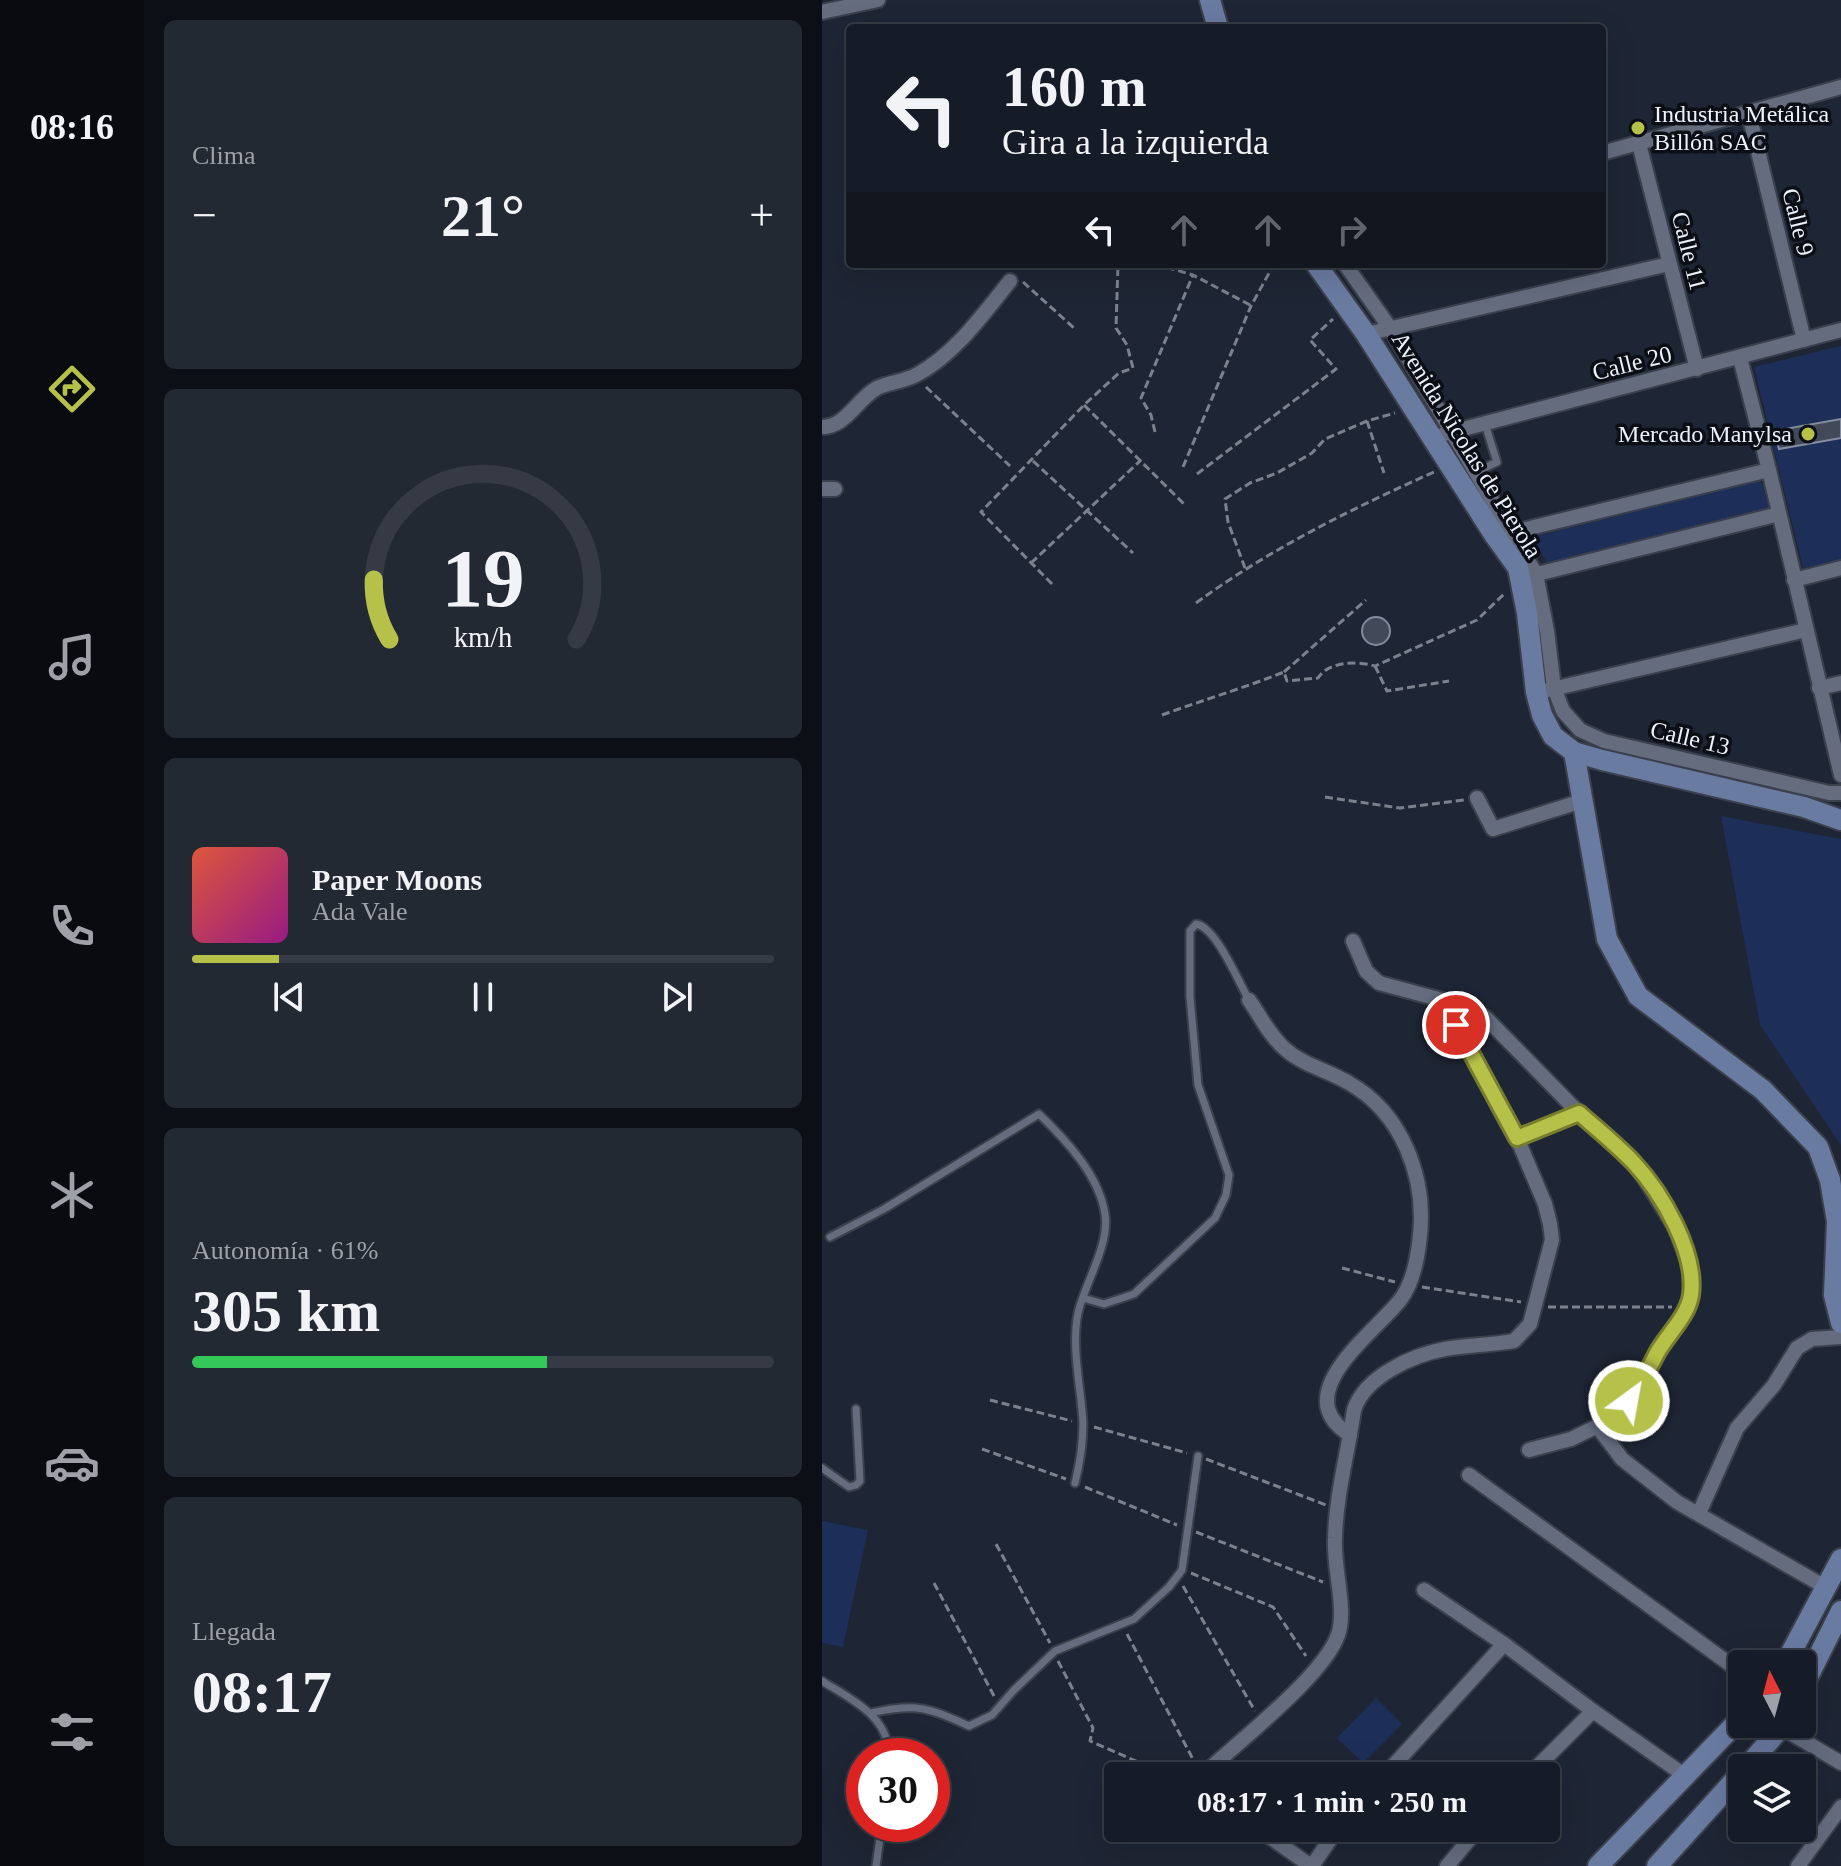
<!DOCTYPE html>
<html lang="es">
<meta charset="utf-8">
<style>
body{margin:0;font-family:Georgia,serif;background:#232933;color:#f1f3f6;height:100vh;display:flex;flex-direction:column;font-size:30px;white-space:nowrap}
*{box-sizing:border-box;margin:0}
p{font-size:26px;color:#9ea1a7}
.icon{flex:none;width:44px;height:44px;fill:none;stroke:currentColor;stroke-width:2;stroke-linecap:round;stroke-linejoin:round}
.map{position:relative;flex:1;overflow:hidden}
.sheet{display:flex;flex-direction:column;gap:20px;padding:20px;background:#0c0f15;width:678px}
.sheet>*{flex:none}
.hud{position:absolute;left:24px;top:24px;width:760px;height:244px;border-radius:8px;box-shadow:0 8px 32px #0002,0 0 0 2px #353a44;background:#161c27;color:#f1f3f6;overflow:hidden}
.needle{width:52px;rotate:354deg}
.fabs{position:absolute;left:906px;top:1650px;display:grid;gap:16px}
.fabs a{display:grid;place-items:center;width:88px;height:88px;border-radius:8px;background:#161c27;box-shadow:0 8px 32px #0002,0 0 0 2px #353a44;font-size:40px}
.speed{position:absolute;left:24px;top:1738px;display:flex;gap:16px;font-size:40px;font-weight:700;text-align:center}
.speed>*{display:grid;place-content:center;width:104px;height:104px;border-radius:50%;background:#161c27;box-shadow:0 8px 32px #0002,0 0 0 2px #353a44;line-height:1}
.speed .limit{border:12px solid #d22;background:#fff;color:#111}
.pin{position:absolute;display:grid;place-items:center;width:68px;height:68px;color:#fff;margin:-34px;border:4px solid #fff;border-radius:50%;box-shadow:0 2px 8px #0007}
.me{position:absolute;width:88px;margin:-44px;rotate:32deg;stroke-linejoin:round;filter:drop-shadow(0 0 6px #0008)}
.turn{display:flex;align-items:center;gap:28px;height:168px;padding:0 24px;font-size:36px}
.turn .icon{width:104px;height:104px;stroke-width:2.5}
.turn b{display:block;font-size:56px;line-height:68px}
.lanes{display:flex;align-items:center;height:76px;padding:0 24px;background:#0003;justify-content:center;gap:40px;direction:ltr}
.lanes .off{opacity:.35}
.big{font-size:60px;font-weight:800;line-height:1.1}
.sheet .card{flex:1;display:flex;flex-direction:column;justify-content:center;gap:12px;min-width:0;padding:0 28px;border-radius:12px;background:#232933}
.sheet .dial{align-items:center;gap:0}
.dial svg{height:208px;overflow:visible;fill:none;stroke:#353a44;stroke-width:7;stroke-linecap:round;text-anchor:middle}
.dial text{fill:#f1f3f6;stroke:none}
.song{display:flex;align-items:center;gap:24px}
.cover{width:96px;height:96px;border-radius:12px;background:linear-gradient(135deg,hsl(10 70% 55%),hsl(310 70% 35%))}
.played{height:8px;border-radius:4px;background:linear-gradient(90deg,#b6c149 15%,#353a44 15%)}
.keys{display:flex;justify-content:space-around;direction:ltr}
.heat{display:flex;justify-content:space-between;align-items:center;font-size:44px;direction:ltr}
.charge{height:12px;border-radius:6px;background:linear-gradient(90deg,#34c759 61%,#353a44 0)}
.trip{position:absolute;left:282px;top:1762px;width:456px;height:80px;border-radius:8px;background:#161c27;box-shadow:0 8px 32px #0002,0 0 0 2px #353a44;font-weight:800;line-height:80px;text-align:center}
main{display:flex;flex:1;min-height:0}
.tabs{display:flex;flex-direction:column;width:144px;justify-content:space-around;align-items:center;background:#090b10;color:#9ea1a7}
.tabs .icon{width:56px;height:56px}
.tabs .current{color:#b6c149}
.tabs b{font-size:36px;color:#f1f3f6}
.map>svg:first-child{display:block}
.green{fill:#1d2f59}
.building{fill:#424a5a;stroke:#838c9e;stroke-width:2}
.lines{fill:none;stroke-linecap:round;stroke-linejoin:round}
.lane-casing{stroke:#3a404c;stroke-width:11}
.street-casing{stroke:#3a404c;stroke-width:18}
.secondary-casing{stroke:#3a404c;stroke-width:24}
.path{stroke:#7b828e;stroke-width:3;stroke-dasharray:8 4;stroke-linecap:butt}
.lane{stroke:#646c7e;stroke-width:7}
.street{stroke:#646c7e;stroke-width:14}
.secondary{stroke:#6a7ba2;stroke-width:20}
.route-casing{stroke:#767d2f;stroke-width:20}
.route{stroke:#b6c149;stroke-width:14}
.poi-dot{fill:#b6c149;stroke:#0b0f15;stroke-width:3}
.labels{text-anchor:middle;dominant-baseline:central;stroke-width:7;stroke-linejoin:round;paint-order:stroke}
.poi-label{font-size:24px;fill:#ecf2fc;stroke:#0b0f15;text-anchor:start}
.street-label{font-size:24px;fill:#ecf2fc;stroke:#0b0f15}
</style>
<main>
<nav class="tabs">
<b>08:16</b>
<svg class="icon current" aria-label="directions" viewBox="0 0 24 24"><path d="M12 3l9 9-9 9-9-9zM9 14v-3h6M13 9l2 2-2 2"/></svg>
<svg class="icon" aria-label="music" viewBox="0 0 24 24"><path d="M9 18V5l10-2v13"/><circle cx="6" cy="18" r="3"/><circle cx="16" cy="16" r="3"/></svg>
<svg class="icon" aria-label="phone" viewBox="0 0 24 24"><path d="M5 4h4l2 5-3 2q2 4 5 5l2-3 5 2v4C11 20 4 13 5 4z"/></svg>
<svg class="icon" aria-label="climate" viewBox="0 0 24 24"><path d="M12 3v18M4 7l16 10M4 17L20 7"/></svg>
<svg class="icon" aria-label="car" viewBox="0 0 24 24"><path d="M5 17H2v-5l4-1 3-4h7l3 4 3 1v5h-3M9 17h6M6 11h13"/><circle cx="7" cy="17" r="2"/><circle cx="17" cy="17" r="2"/></svg>
<svg class="icon" aria-label="filters" viewBox="0 0 24 24"><path d="M4 7h16M4 17h16"/><circle cx="9" cy="7" r="2"/><circle cx="15" cy="17" r="2"/></svg>
</nav>
<section class="sheet">
<div class="card"><p>Clima</p>
<div class="heat"><a>−</a><b class="big">21°</b><a>+</a></div>
</div>
<div class="card dial"><svg viewBox="0 0 100 80">
<path d="M14 69A42 42 0 1 1 86 69"/>
<path d="M14 69A42 42 0 0 1 8 46" stroke="#b6c149"/>
<text x="50" y="56" font-size="32" font-weight="700">19</text>
<text x="50" y="72" font-size="11">km/h</text>
</svg></div>
<div class="card">
<div class="song"><i class="cover"></i><div><b>Paper Moons</b><p>Ada Vale</p></div></div>
<div class="played"></div>
<div class="keys"><svg class="icon" aria-label="previous" viewBox="0 0 24 24"><path d="M18 5L8 12l10 7zM5 5v14"/></svg><svg class="icon" aria-label="pause" viewBox="0 0 24 24"><path d="M8 5v14M16 5v14"/></svg><svg class="icon" aria-label="next" viewBox="0 0 24 24"><path d="M6 5l10 7-10 7zM19 5v14"/></svg></div>
</div>
<div class="card"><p>Autonomía · 61%</p><b class="big">305 km</b><div class="charge"></div></div>
<div class="card"><p>Llegada</p><b class="big">08:17</b></div>
</section>
<div class="map">
<svg width="1019" height="1866" viewBox="0 0 1019 1866">
<rect width="100%" height="100%" fill="#1e2534"/>
<g class="green">
<path d="M1019 346V559L981 568 932 367Z"/>
<path d="M937 481 941 484 948 513 728 568 712 540 715 536Z"/>
<path d="M899 816 1019 839V1145L938 1025Z"/>
<path d="M0 1521 46 1530 21 1647 0 1643Z"/>
<path d="M554 1698 580 1724 541 1763 515 1738Z"/>
</g>
<g class="building">
<path d="M1019 419V438L957 449 952 431Z"/>
<circle cx="554" cy="631" r="14"/>
</g>
<g class="lines">
<g class="lane-casing">
<g id="lane">
<path d="M654 472 675 462 663 424"/>
<path d="M8 1237 62 1209 217 1114C244 1140 277 1175 283 1214 288 1244 263 1283 256 1313 249 1348 259 1387 261 1423 261 1443 258 1463 253 1483"/>
<path d="M261 1298 282 1304 312 1294 393 1218 404 1195 407 1175 376 1085 368 997V931L374 924C394 927 416 981 427 1000"/>
<path d="M0 1468 27 1487 34 1485 38 1481 34 1409"/>
<path d="M0 1681C30 1700 67 1716 67 1756"/>
<path d="M49 1713C94 1703 105 1707 147 1726L170 1715 192 1690 233 1651 312 1619 347 1587 360 1570 376 1456"/>
<path d="M54 1866 60 1824"/>
</g>
</g>
<g class="street-casing">
<g id="street">
<path d="M0 12 56 0"/>
<path d="M927 114 982 340"/>
<path d="M817 144 875 369"/>
<path d="M780 153 1019 87"/>
<path d="M523 264 568 328 714 574 725 631 732 688 741 711 758 730 782 741 1007 793H1019"/>
<path d="M544 334 847 264"/>
<path d="M918 358 947 470 1019 775"/>
<path d="M0 427C24 427 35 399 55 388 67 382 82 382 96 374 134 353 161 314 188 281"/>
<path d="M622 434 1019 330"/>
<path d="M0 489H13"/>
<path d="M683 534 947 470"/>
<path d="M707 576 957 514"/>
<path d="M972 580 1019 568"/>
<path d="M997 688 1019 683"/>
<path d="M726 690 984 630"/>
<path d="M655 798 671 829 760 801"/>
<path d="M531 941 544 971 557 983 650 1008 664 1018 757 1113 815 1166 854 1229 868 1266 869 1295 866 1307 835 1354 819 1386 800 1410 788 1420 749 1439 707 1450"/>
<path d="M427 1000C439 1017 447 1035 463 1049 482 1066 506 1070 527 1083 580 1113 604 1177 598 1235 596 1257 592 1281 579 1299 554 1332 463 1394 528 1435"/>
<path d="M695 1138 757 1113"/>
<path d="M776 1427 800 1459 855 1502 1005 1588"/>
<path d="M647 1475 920 1673"/>
<path d="M877 1513 915 1428 952 1385 975 1348 990 1339 1019 1337"/>
<path d="M602 1590 682 1644"/>
<path d="M960 1728 1019 1763"/>
<path d="M380 1776C414 1743 501 1677 516 1635 525 1610 511 1567 513 1538 514 1495 526 1452 532 1410 543 1376 591 1355 623 1349 646 1345 669 1345 692 1341L708 1324 730 1240 728 1224 723 1204 695 1138 621 1002"/>
<path d="M562 1776 682 1644 771 1711 862 1775"/>
<path d="M706 1776 771 1711"/>
<path d="M435 1828 489 1866"/>
<path d="M490 1866 516 1828"/>
<path d="M625 1866 657 1828"/>
<path d="M976 1866 1019 1807"/>
</g>
</g>
<g class="secondary-casing">
<g id="secondary">
<path d="M388 0 396 28"/>
<path d="M494 264 544 334 673 536 696 568 705 613 714 692 720 715 731 736 752 752 780 760 982 807 1019 820"/>
<path d="M752 752 785 939 816 996 941 1090 996 1147 1008 1180 1015 1221 1012 1295 1019 1323"/>
<path d="M963 1664 1019 1559"/>
<path d="M980 1689 1019 1611"/>
<path d="M924 1768 962 1724"/>
<path d="M776 1866 920 1717"/>
<path d="M835 1866 920 1772"/>
</g>
</g>
<g class="path">
<path d="M333 264 371 275 428 305"/>
<path d="M201 282 252 328"/>
<path d="M104 387 188 466"/>
<path d="M262 405 362 504"/>
<path d="M545 421 562 473"/>
<path d="M333 432 329 415 319 398 371 275"/>
<path d="M211 461 311 553"/>
<path d="M361 467 429 306 452 264"/>
<path d="M375 474 514 369 488 340 511 319"/>
<path d="M209 563 319 460"/>
<path d="M423 568 406 522 403 499 428 483 455 473 490 453 503 439 545 421 573 413"/>
<path d="M230 584 159 512 262 405 297 373 311 368 305 345 294 328 296 264"/>
<path d="M374 603C448 549 529 509 612 472"/>
<path d="M553 666 565 691 627 681"/>
<path d="M462 672 544 600"/>
<path d="M340 715C381 700 422 688 462 672L465 681 496 678C507 661 535 661 553 666L655 620 683 593"/>
<path d="M503 797 578 808 642 800"/>
<path d="M520 1268 573 1282"/>
<path d="M600 1287 699 1302"/>
<path d="M726 1307H850"/>
<path d="M168 1400 250 1421"/>
<path d="M272 1427 365 1453"/>
<path d="M160 1449 244 1479"/>
<path d="M384 1459 504 1505"/>
<path d="M263 1487 355 1525"/>
<path d="M374 1532 501 1582"/>
<path d="M174 1544 228 1643"/>
<path d="M369 1573 451 1607 484 1656"/>
<path d="M112 1583 172 1696"/>
<path d="M361 1586 433 1711"/>
<path d="M305 1634 374 1765"/>
<path d="M236 1661 271 1728 268 1741 348 1776"/>
</g>
<use href="#lane" class="lane"/>
<use href="#street" class="street"/>
<use href="#secondary" class="secondary"/>
</g>
<g class="lines">
<g class="route-casing">
<path id="route" d="M634 1025 695 1138 757 1113C775 1129 795 1145 812 1163 840 1193 875 1253 869 1295 866 1316 845 1335 835 1353 826 1370 819 1386 807 1401"/>
</g>
<use href="#route" class="route"/>
</g>
<g class="poi-dot">
<circle cx="816" cy="128" r="8"/>
<circle cx="986" cy="434" r="8"/>
</g>
<g class="labels">
<g class="poi-label">
<text x="832" y="114">Industria Metálica<tspan x="832" dy="28">Billón SAC</tspan></text>
<text x="970" y="434" text-anchor="end">Mercado Manylsa</text>
</g>
<g class="street-label">
<text transform="translate(976 222) rotate(76)">Calle 9</text>
<text transform="translate(867 251) rotate(76)">Calle 11</text>
<text transform="translate(810 363) rotate(-14)">Calle 20</text>
<text transform="translate(645 445) rotate(58)">Avenida Nicolas de Pierola</text>
<text transform="translate(868 738) rotate(13)">Calle 13</text>
</g>
</g>
</svg>
<div class="fabs">
<a><svg class="needle" viewBox="-14 -14 28 28"><path d="M0-13l5 13h-10z" fill="#e53935"/><path d="M0 13l5-13h-10z" fill="#9ea1a7"/></svg></a>
<a><svg class="icon" aria-label="layers" viewBox="0 0 24 24"><path d="M12 4l9 5-9 5-9-5zM3 14l9 5 9-5"/></svg></a>
</div>
<div class="speed"><div class="limit">30</div></div>
<div class="pin" style="left:634px;top:1025px;background:#d93025"><svg class="icon" aria-label="arrive" viewBox="0 0 24 24"><path d="M6 21V4h12l-3 4 3 4H6"/></svg></div>
<svg class="me" style="left:807px;top:1401px" viewBox="-20 -20 40 40"><circle r="17" fill="#b6c149" stroke="#fff" stroke-width="3"/><path d="M0-11L8 9 0 5-8 9z" fill="#fff"/></svg>
<div class="trip">08:17 · 1 min · 250 m</div>
<div class="hud">
<div class="turn"><svg class="icon" aria-label="left" viewBox="0 0 24 24"><path d="M17 20v-9H6M10 6l-5 5 5 5"/></svg><div><b>160 m</b>Gira a la izquierda</div></div>
<div class="lanes"><svg class="icon" aria-label="left" viewBox="0 0 24 24"><path d="M17 20v-9H6M10 6l-5 5 5 5"/></svg><svg class="icon off" aria-label="ahead" viewBox="0 0 24 24"><path d="M12 20V5M6 11l6-6 6 6"/></svg><svg class="icon off" aria-label="ahead" viewBox="0 0 24 24"><path d="M12 20V5M6 11l6-6 6 6"/></svg><svg class="icon off" aria-label="right" viewBox="0 0 24 24"><path d="M7 20v-9h11M14 6l5 5-5 5"/></svg></div>
</div>
</div>
</main>
